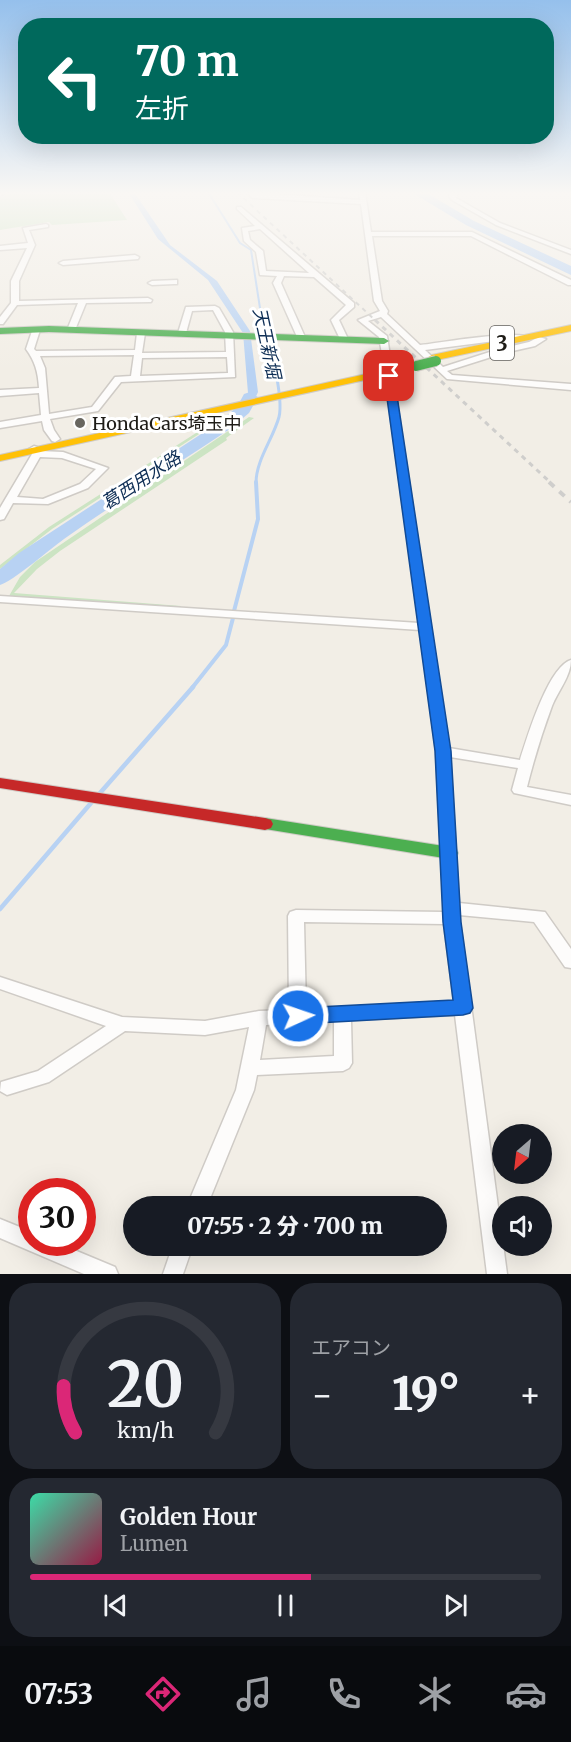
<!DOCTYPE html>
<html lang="ja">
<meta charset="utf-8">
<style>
body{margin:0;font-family:Merriweather,"Noto Sans JP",serif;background:#242831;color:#f1f3f6;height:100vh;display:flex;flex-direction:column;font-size:22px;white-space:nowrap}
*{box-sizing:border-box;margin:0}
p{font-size:20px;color:#9ea1a6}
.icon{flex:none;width:33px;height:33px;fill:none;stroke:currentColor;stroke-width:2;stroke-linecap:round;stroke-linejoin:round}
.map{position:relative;height:1274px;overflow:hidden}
.panel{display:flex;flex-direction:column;gap:9px;padding:9px;background:#0d0f14;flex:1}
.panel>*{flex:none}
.banner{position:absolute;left:18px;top:18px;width:536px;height:126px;border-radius:24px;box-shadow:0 6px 24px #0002;background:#00695c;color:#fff;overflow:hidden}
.needle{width:39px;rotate:208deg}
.controls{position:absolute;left:492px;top:1124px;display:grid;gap:12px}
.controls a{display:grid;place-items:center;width:60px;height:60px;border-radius:50%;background:#171b24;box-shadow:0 6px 24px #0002;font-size:30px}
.speed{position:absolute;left:18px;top:1178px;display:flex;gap:12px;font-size:30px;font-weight:700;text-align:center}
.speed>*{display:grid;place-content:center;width:78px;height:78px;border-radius:50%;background:#171b24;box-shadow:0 6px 24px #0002;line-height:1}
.speed .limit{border:9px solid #d22;background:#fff;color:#111}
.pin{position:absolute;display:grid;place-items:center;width:51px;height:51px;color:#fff;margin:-26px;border-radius:12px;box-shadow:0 3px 9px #0006}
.me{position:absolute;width:66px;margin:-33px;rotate:87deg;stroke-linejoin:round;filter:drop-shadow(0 0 4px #0008)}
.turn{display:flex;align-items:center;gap:21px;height:126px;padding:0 18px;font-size:27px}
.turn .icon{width:78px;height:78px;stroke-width:2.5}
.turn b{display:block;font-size:42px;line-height:51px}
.big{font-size:45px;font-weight:800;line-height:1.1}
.panel .widget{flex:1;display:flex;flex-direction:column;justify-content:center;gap:9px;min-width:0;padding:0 21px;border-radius:24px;background:#242831}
.panel .dial{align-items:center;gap:0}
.dial svg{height:156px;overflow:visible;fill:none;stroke:#363941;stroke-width:7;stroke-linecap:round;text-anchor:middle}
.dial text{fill:#f1f3f6;stroke:none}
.song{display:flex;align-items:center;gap:18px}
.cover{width:72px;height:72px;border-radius:9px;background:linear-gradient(135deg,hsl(160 70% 55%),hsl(340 70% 35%))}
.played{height:6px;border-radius:3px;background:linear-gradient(90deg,#db2777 55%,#363941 55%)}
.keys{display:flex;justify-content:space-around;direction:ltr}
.heat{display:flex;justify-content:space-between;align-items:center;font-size:33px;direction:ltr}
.panel .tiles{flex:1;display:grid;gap:9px;grid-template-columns:1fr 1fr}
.widget:last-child{grid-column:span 2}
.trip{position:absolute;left:123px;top:1196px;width:324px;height:60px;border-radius:30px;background:#171b24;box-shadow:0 6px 24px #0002;font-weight:800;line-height:60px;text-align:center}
.menu{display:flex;height:96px;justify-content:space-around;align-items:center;background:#090b0e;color:#9ea1a6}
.menu .icon{width:42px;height:42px}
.menu .selected{color:#db2777}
.menu b{font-size:27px;color:#f1f3f6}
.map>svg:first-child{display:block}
.green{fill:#cce4c3}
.water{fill:#b8d2f3}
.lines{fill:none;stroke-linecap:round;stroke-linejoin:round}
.stream-far3{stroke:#b8d2f3;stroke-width:2}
.stream-far2{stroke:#b8d2f3;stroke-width:3}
.stream-far1{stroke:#b8d2f3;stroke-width:4}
.stream{stroke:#b8d2f3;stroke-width:4.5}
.river{fill:#b8d2f3;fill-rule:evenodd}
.street-casing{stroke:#cfcbc6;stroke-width:3}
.fast-casing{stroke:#cfcbc6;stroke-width:2}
.slow-casing{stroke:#cfcbc6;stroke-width:2}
.jam-casing{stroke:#cfcbc6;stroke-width:2}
.street{fill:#fdfcfb;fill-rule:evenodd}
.fast{fill:#4caf50;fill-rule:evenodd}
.slow{fill:#ffc107;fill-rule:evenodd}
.jam{fill:#c62828;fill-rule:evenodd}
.rail-far2{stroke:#cfcecc;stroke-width:2;stroke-dasharray:4.5 4.5;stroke-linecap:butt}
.rail-far1{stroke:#cfcecc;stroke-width:3;stroke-dasharray:5 5;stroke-linecap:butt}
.rail{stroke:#cfcecc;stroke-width:4;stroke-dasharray:7 7;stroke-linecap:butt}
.fast-bridge-casing{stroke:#cfcbc6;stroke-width:12;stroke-linecap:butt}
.fast-bridge{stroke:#4caf50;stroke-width:10}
.route{fill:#1a73e8;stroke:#114b97;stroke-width:1.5}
.poi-dot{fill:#68665f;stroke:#fff;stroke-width:2}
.labels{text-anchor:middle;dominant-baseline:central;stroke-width:6;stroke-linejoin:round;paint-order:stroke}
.far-water-label{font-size:18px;font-style:italic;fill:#0d2d54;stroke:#fff}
.far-poi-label{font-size:18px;fill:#1e1c17;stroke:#fff;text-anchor:start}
.shield{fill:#fff;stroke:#62605d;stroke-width:1.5}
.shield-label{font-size:20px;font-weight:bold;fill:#1e1c17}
</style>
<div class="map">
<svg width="571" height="1274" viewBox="0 0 571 1274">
<rect width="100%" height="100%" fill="#f2eee6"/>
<g class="green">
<path d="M17 192H109L127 220 52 225 49 222 0 230V197Z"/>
<path d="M249 417 254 418 226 438 227 440 60 551 37 569 14 593 181 606 180 608 9 596 20 577 35 562Z"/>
<path d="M207 426 210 427 52 529 0 569V565L49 527Z"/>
</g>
<path class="water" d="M128 192H134L170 245 217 281 250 331 258 392 252 405 238 420 231 417 246 401 248 393 243 333 208 280 158 239Z"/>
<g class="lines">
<path class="stream-far3" d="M208 192 240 243 251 250 262 321"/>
<path class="stream-far2" d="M256 483C256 460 273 439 279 417 284 397 269 340 262 320"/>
<g class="stream-far1">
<path d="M234 611 258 519 256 482"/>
<path d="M192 688 226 645 233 618"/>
</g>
<g class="stream">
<path d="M100 793 193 687"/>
<path d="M0 909 91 803"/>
</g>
<g class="river">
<path d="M411 192H425L474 221 571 266V275L466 225Z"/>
<path d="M250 392 258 397 249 413 230 429C174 466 118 501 64 539 50 549 12 582 0 585V569L19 553 218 423 237 407 244 394Z"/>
</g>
<g class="street-casing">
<g id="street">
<path d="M0 192H7L0 196Z"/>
<path d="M246 192 360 200 359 192H365L371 232H472L571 280V285H568L471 236H372L382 301 388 311 387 314 420 345C441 343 517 329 532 338L528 340 510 339 425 350 443 367 499 349 529 342 539 337 546 339 535 346 504 353 447 371 452 375 571 384V390L447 379 381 317 368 321 387 336 391 363 384 365 379 337 358 320 380 311 374 301 361 204 253 198Z"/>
<path d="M452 192H459L456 198 500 223 571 250V254L496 225 452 200 449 196Z"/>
<path d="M237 207H241L354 303V307L339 320 348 339 347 341H341L331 320 346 305 314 277 284 276 281 283 305 337 298 339 273 283 277 276 260 275 256 252 244 241 242 228 255 226 237 209ZM260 229 309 273 266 271 263 251 250 240 248 231Z"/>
<path d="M46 224 48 225V227L29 230 35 245 19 281V301L148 298 152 300 151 302 86 303 75 330 71 332 67 330 78 303 17 305 3 324H0V317L11 303V281L27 248 0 250V246L28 243 23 228Z"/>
<path d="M135 255 139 257 138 259 63 265 59 263 63 261Z"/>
<path d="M177 280V284H174L152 285 148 283 152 281Z"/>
<path d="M215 306 219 308 233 332 235 377 121 382 98 411 50 419 54 430 60 439 55 442 52 441 44 430 42 421 0 428V422L41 415 39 393 0 396V390L39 388C38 372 35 361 26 349L33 328 40 330 34 349 36 351 135 350 137 333 141 331 145 333 142 353 226 352 225 332 213 310 192 311 186 333 182 335 178 333 186 307ZM134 355 131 376 115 377 92 407 49 414 45 368 40 356ZM227 357 228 373 140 376 142 358Z"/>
<path d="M389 373 393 376 449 748 520 760C527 738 548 667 571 660 571 676 558 691 552 706 542 733 534 759 527 787L571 795V805L514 793 512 790 518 768 450 757 459 903 545 912 571 949V968L565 967 534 922 459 915 507 1274H487L455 1015 351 1020 352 1063 349 1068 343 1071 257 1075 254 1090 207 1206H187L236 1090 249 1027 205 1035 125 1031 49 1082 7 1095 0 1091 1 1082 38 1071 106 1026 0 989V977L122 1017 205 1021 259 1011 289 1010 288 916 290 912 296 910 444 912 436 751 420 630 0 602V596L419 623 385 376ZM304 922 444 924 454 1002 306 1009ZM334 1021V1056L260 1060 266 1025Z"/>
<path d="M34 446 37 447 40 451 63 452 108 468 88 488 48 504 13 503 4 519 0 520V508L32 454 29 449ZM40 457 62 458 96 469 80 484 43 499 17 497Z"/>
<path d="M0 1219 32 1232V1242H55L115 1267 118 1274H84L0 1238Z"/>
<path d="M173 1245H193L183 1274H163Z"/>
</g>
</g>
<g class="fast-casing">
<g id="fast">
<path d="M49 326 384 338 389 341 384 344 49 332 0 334V328Z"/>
<path d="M265 818 450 847 456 849 458 853 456 857 450 859 259 828 257 824 259 820Z"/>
</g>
</g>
<g class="slow-casing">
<g id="slow">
<path d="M571 325V331L432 361 427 358 432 355Z"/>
<path d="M416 363 421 366 419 368 0 461V455Z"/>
</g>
</g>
<g class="jam-casing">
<path id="jam" d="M0 778 265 818 271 820 273 824 271 828 265 830 0 788Z"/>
</g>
<use href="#street" class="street"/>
<use href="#fast" class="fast"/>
<use href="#slow" class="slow"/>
<use href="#jam" class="jam"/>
<path class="rail-far2" d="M237 192 376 321"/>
<path class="rail-far1" d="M375 320 551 483"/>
<path class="rail" d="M549 482 571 502"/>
<g class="fast-bridge-casing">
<path id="fast-bridge" d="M416 366 436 361"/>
</g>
<use href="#fast-bridge" class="fast-bridge"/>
</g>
<linearGradient id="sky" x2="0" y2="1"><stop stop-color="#95c0ec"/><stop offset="0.52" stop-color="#f9f7f4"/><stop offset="1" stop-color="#f9f7f4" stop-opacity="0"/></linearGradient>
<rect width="571" height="371" fill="url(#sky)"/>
<path class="route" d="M389 373 394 376 451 751 461 922 473 1008 470 1013 463 1015 298 1024 291 1022 289 1016 291 1011 298 1008 453 1000 443 922 435 751 384 376Z"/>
<circle class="poi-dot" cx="80" cy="423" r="6"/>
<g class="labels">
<g class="far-water-label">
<text transform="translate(267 343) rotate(78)">天王新堀</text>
<text transform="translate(141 480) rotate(-33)">葛西用水路</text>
</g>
<g class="far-poi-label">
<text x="92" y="423">HondaCars埼玉中</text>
</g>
<rect class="shield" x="490" y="326" width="24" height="34" rx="4.5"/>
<g class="shield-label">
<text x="502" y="343">3</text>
</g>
</g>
</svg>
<div class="controls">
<a><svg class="needle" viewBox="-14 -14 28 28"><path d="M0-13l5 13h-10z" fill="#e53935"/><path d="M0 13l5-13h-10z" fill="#9ea1a6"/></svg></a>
<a><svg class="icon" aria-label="sound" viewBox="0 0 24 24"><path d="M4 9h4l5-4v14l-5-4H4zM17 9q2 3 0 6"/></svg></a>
</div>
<div class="speed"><div class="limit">30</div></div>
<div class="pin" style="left:389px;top:376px;background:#d93025"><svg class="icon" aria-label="arrive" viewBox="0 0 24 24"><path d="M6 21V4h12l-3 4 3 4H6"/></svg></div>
<svg class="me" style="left:298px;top:1016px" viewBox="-20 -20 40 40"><circle r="17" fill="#1a73e8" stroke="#fff" stroke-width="3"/><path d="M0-11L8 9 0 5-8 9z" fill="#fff"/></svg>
<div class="trip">07:55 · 2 分 · 700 m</div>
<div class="banner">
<div class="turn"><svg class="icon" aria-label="left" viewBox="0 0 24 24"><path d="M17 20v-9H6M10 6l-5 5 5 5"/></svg><div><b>70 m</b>左折</div></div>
</div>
</div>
<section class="panel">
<div class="tiles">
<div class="widget dial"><svg viewBox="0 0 100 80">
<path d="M14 69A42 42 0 1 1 86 69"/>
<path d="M14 69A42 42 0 0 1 8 45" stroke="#db2777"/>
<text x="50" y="56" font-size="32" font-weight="700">20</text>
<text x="50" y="72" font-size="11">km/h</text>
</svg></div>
<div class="widget"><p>エアコン</p>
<div class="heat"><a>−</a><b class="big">19°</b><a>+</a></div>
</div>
<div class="widget">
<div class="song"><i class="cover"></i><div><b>Golden Hour</b><p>Lumen</p></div></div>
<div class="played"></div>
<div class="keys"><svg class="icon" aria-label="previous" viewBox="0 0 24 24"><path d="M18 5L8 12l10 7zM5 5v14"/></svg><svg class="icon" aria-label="pause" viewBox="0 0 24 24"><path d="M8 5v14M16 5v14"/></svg><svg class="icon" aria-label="next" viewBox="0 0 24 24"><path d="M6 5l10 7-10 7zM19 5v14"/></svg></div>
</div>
</div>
</section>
<nav class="menu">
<b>07:53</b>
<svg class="icon selected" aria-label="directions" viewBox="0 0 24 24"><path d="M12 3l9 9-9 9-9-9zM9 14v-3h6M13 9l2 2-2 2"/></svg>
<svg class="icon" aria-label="music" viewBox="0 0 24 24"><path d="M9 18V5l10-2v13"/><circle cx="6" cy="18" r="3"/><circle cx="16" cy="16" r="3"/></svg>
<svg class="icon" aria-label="phone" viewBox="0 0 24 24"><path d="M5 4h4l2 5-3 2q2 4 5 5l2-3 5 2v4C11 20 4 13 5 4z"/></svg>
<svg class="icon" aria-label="climate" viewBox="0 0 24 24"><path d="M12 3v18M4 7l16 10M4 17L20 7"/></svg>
<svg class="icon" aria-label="car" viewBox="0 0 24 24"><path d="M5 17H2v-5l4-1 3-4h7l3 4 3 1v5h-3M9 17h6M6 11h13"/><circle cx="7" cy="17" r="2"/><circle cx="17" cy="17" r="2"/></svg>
</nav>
